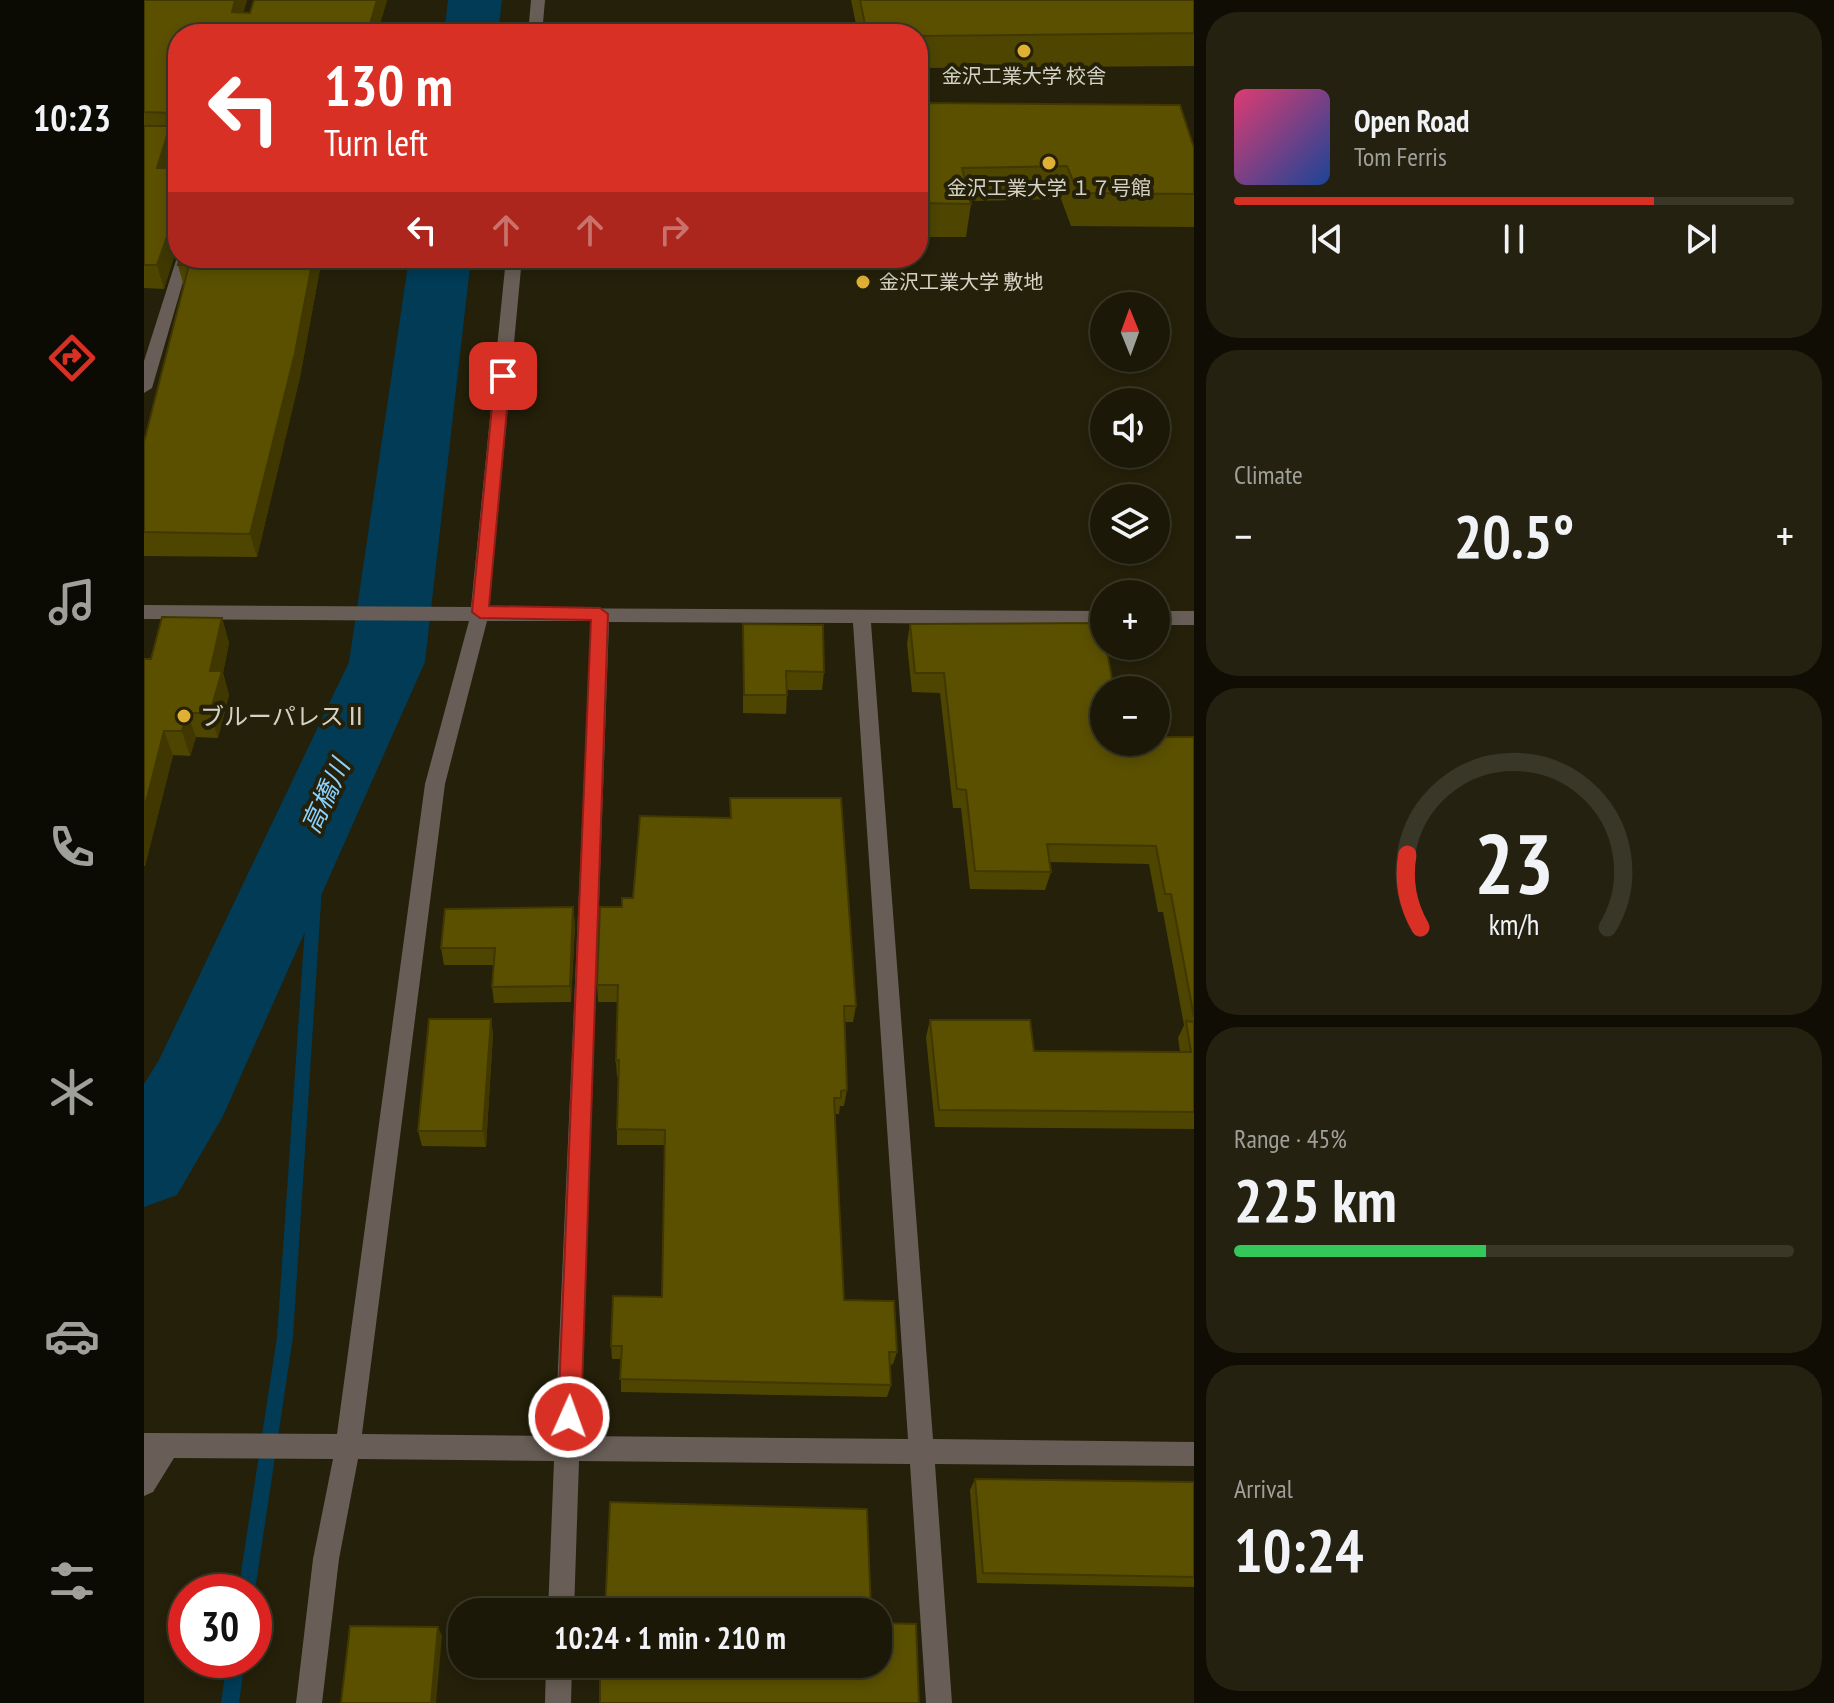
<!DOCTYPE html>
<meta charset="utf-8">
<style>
body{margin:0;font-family:"PT Sans Narrow","Noto Sans JP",sans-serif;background:#242111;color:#f1f3f6;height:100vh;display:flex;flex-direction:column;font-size:30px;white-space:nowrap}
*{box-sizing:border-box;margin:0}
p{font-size:26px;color:#a0a09b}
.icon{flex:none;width:44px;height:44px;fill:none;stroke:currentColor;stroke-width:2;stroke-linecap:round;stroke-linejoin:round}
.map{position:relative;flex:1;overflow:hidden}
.details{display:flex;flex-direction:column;gap:12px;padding:12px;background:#0f0d04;width:640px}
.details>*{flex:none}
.hud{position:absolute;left:24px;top:24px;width:760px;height:244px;border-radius:32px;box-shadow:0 4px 12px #0003,0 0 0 2px #393728;background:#d93025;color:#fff;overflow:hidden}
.needle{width:52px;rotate:359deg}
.fabs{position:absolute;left:946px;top:292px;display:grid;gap:16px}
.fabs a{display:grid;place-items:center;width:80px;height:80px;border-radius:50%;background:#1b1807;box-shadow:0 4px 12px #0003,0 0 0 2px #393728;font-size:40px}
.speed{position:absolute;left:24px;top:1574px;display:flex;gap:16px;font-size:40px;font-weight:700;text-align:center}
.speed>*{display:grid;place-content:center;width:104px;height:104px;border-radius:50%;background:#1b1807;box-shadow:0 4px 12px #0003,0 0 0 2px #393728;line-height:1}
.speed .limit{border:12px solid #d22;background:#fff;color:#111}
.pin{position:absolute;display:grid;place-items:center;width:68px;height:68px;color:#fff;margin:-34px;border-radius:16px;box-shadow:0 4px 12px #0006}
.me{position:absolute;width:88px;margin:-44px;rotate:2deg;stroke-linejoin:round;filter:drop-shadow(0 0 6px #0008)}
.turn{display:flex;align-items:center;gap:28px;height:168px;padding:0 24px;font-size:36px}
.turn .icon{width:104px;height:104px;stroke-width:2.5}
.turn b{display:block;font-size:56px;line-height:68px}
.lanes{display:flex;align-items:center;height:76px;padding:0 24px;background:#0003;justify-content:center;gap:40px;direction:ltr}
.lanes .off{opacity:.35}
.big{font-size:60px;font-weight:700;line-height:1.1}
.details .widget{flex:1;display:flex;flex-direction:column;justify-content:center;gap:12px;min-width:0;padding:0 28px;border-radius:32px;background:#242111}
.details .dial{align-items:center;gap:0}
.dial svg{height:208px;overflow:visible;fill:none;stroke:#393728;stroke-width:7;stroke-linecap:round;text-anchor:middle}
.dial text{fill:#f1f3f6;stroke:none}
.song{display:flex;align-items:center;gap:24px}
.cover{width:96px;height:96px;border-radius:12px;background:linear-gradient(135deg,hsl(340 70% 55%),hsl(220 70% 35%))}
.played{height:8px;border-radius:4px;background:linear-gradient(90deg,#d93025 75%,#393728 75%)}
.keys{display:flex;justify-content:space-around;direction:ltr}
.heat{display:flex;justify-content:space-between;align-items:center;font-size:44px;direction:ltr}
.charge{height:12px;border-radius:6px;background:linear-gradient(90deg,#34c759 45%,#393728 0)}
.trip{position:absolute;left:304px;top:1598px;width:444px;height:80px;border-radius:32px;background:#1b1807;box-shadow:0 4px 12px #0003,0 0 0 2px #393728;font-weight:700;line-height:80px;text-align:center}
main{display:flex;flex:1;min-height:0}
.dock{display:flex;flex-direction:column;width:144px;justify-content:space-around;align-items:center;background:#0b0a03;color:#a0a09b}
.dock .icon{width:56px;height:56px}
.dock .current{color:#d93025}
.dock b{font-size:36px;color:#f1f3f6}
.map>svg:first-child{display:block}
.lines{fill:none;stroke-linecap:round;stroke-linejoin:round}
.stream{fill:#013b56;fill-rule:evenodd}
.river{fill:#013b56;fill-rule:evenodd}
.minor{fill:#685e57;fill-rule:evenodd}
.wall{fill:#4e4500}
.shaded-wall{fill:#403800}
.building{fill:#5b5000;stroke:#403800;stroke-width:2}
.route{fill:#d93025;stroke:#8d1f18;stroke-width:2}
.poi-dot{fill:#dfb034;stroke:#242009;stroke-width:3}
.labels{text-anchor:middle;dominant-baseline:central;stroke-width:8;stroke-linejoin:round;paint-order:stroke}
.far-poi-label{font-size:20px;fill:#d5d3c5;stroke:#242009}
.poi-label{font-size:24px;fill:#d5d3c5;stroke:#242009;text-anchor:start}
.water-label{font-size:26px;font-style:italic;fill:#8ad2ff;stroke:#242009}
</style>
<main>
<nav class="dock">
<b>10:23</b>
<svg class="icon current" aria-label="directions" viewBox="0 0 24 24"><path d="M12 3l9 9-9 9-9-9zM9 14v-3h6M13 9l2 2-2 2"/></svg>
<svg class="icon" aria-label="music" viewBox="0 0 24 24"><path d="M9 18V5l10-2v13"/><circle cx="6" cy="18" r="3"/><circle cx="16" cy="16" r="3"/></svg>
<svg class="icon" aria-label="phone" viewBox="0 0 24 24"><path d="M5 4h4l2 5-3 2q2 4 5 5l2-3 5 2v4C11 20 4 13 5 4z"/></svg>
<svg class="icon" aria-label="climate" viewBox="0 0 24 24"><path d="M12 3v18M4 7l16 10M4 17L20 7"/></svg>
<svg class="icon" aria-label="car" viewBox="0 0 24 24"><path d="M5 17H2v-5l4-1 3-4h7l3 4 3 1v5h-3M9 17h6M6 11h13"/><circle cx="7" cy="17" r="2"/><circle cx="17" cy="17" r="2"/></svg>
<svg class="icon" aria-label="filters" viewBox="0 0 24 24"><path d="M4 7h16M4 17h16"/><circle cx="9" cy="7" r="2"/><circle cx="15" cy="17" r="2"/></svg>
</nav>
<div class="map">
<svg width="1050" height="1703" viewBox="0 0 1050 1703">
<rect width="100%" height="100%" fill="#242009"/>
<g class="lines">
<g class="stream">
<path d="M176 804 181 805 183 809 149 1337 110 1597V1592H94L133 1337 169 809 171 805Z"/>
<path d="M83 1660H101L95 1703H77Z"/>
</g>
<g class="river">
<path d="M304 0H358L354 34H300Z"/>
<path d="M265 258H327L281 662 79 1116 33 1195 0 1207V1084L15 1060 205 662Z"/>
</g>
<g class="minor">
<path d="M387 0H401L398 34H384Z"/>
<rect x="0" y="139" width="34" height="8"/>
<path d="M34 254V258H46L8 388 0 393V361Z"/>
<path d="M362 258H378L345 608 960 611V625L727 623 789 1439 1050 1442V1466L791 1464 808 1703H782L766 1464 435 1461 430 1612H404L410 1461 214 1459 195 1559 178 1703H152L169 1559 189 1459 30 1458 9 1492 0 1496V1433L193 1434 281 784 325 621 0 619V605L327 607ZM343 621H447L411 1436 218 1434 301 784ZM465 622 709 623 764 1439 436 1436Z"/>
<rect x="1012" y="611" width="38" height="14"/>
<path d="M402 1664H428L427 1703H401Z"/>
</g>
</g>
<g class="wall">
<path d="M0 0H103L99 13H106L243 0 233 34H34V137H28L32 150 26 168H34V252L32 251 20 289 0 288Z"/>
<path d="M707 0H1050V66L774 68V34H714Z"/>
<path d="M774 103 1050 148V227L927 226 917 199 827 201V204L822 237H774Z"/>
<path d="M178 258 156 377 113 557 0 556V442L40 287 34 265Z"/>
<path d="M78 618 85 643 79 673 85 695 74 738 52 737 46 756 29 755 1 866H0V659H7Z"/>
<path d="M599 624 680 672 678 690H643L642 714 599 713Z"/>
<path d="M766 624 960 742 1050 737V1129L791 1127 782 1037 786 1020 890 1051 1036 1052 1034 1038 1040 1025 1019 912H1014L1005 864 906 862 907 872 901 890 826 889 817 808H809L796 693 768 692 763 644Z"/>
<path d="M586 798 712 1006 709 1022H700L703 1090 700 1106H696L695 1114H691L700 1300 753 1352 749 1364 746 1365 747 1385 743 1397 477 1392V1359H468L467 1346 518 1297 521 1145H473V1129L475 1077H473L472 1061 474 1002H454L453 985 478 907 586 818Z"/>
<path d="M429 907 431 925 427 1002 350 1003 348 987 350 965H300L297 948Z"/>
<path d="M347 1019 349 1035 342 1147 278 1146 274 1131Z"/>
<path d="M831 1479 1050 1482V1587L833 1583 826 1490Z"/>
</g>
<g class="shaded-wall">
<path d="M91 0H103L93 34 88 12Z"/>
<path d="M233 0H243L233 34H223Z"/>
<path d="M34 99V130L30 113Z"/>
<path d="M26 126 32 150 19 192 13 168Z"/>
<path d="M26 228 32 251 20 289 13 265Z"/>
<path d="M169 258H178L156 377 113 557 106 534Z"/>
<path d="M78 618 85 643 79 673 85 695 74 738 66 713V671Z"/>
<path d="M43 713 52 737 46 756 38 731Z"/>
<path d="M20 731 29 755 1 866 0 863V810Z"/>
<path d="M429 907 431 925 427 1002 426 986Z"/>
<path d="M347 1019 349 1035 342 1147 339 1131Z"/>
<path d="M294 1627 298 1636 292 1703H287Z"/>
</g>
<g class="building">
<path d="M0 0H91L88 12 106 13 110 0H233L223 34H34V99L30 113 0 112Z"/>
<path d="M716 0H1050V33L774 36V34H723Z"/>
<path d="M774 103 1036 105 1050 148V194L934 193 923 166 818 168 827 204 774 203Z"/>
<path d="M0 126H26L13 168H34V230L26 228 13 265H0Z"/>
<path d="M36 258H169L151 353 106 534 0 532V442L45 265H34Z"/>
<path d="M18 617 78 618 66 671H78L66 713H43L38 731H20L0 810V659H7Z"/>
<path d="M957 623 960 646H962L970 690H960V742H1012V737H1050V1017L1027 894H1021L1012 846 903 844 907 872 831 871 822 790 813 789 800 673H771L766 624Z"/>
<path d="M599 624 679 625 680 672 642 671 643 695H600Z"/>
<path d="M586 798H697L712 1006H700L703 1090 697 1091V1098H690L700 1300 750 1301 753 1352H745L747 1385 476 1379 478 1346H467L469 1296 518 1297 521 1130 473 1129 475 1060 472 1061 474 985H453L456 907H478V898H489L496 816 587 818Z"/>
<path d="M429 907 426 986 348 987 351 948H297L301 909Z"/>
<path d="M285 1019H347L339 1131H274Z"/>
<path d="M786 1020H886L890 1051 1047 1052 1042 1021 1050 1022V1112L795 1110Z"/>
<path d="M831 1479 1050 1482V1577L839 1573Z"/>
<path d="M466 1502 723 1509 727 1612H461Z"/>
<path d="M734 1623 772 1624 775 1703H456V1664H734Z"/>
<path d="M206 1626 294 1627 287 1703H197Z"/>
</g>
<path class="route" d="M359 371 366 376 345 606 456 608 464 614 437 1417 433 1425 425 1429 417 1425 414 1417 447 620 336 618 328 612 351 376Z"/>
<g class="poi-dot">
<circle cx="880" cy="51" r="8"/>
<circle cx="905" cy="163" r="8"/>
<circle cx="719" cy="282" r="8"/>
<circle cx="40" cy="716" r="8"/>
</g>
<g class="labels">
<g class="far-poi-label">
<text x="880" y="76">金沢工業大学 校舎</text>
<text x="905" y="188">金沢工業大学 １７号館</text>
<text x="735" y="282" text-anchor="start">金沢工業大学 敷地</text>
</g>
<g class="poi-label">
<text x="56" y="716">ブルーパレスⅡ</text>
</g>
<g class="water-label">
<text transform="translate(181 796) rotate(-65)">高橋川</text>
</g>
</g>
</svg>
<div class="fabs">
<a><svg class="needle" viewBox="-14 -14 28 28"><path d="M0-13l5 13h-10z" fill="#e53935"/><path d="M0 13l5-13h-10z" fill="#a0a09b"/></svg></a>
<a><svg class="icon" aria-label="sound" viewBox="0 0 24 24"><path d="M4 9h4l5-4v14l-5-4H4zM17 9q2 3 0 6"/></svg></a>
<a><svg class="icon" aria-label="layers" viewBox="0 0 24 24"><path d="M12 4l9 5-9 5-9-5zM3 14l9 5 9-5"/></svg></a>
<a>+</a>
<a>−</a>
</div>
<div class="speed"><div class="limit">30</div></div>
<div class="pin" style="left:359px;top:376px;background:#d93025"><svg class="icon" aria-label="arrive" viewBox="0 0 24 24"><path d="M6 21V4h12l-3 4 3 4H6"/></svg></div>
<svg class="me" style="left:425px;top:1417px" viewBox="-20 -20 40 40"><circle r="17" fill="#d93025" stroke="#fff" stroke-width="3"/><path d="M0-11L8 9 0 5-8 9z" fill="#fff"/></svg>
<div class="trip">10:24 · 1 min · 210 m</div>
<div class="hud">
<div class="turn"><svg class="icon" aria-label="left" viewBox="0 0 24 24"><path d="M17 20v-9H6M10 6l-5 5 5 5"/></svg><div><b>130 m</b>Turn left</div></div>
<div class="lanes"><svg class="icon" aria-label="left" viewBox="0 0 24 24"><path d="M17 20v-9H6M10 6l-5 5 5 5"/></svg><svg class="icon off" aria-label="ahead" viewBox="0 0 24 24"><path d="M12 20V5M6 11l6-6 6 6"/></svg><svg class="icon off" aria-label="ahead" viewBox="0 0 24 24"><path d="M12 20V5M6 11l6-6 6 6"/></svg><svg class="icon off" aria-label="right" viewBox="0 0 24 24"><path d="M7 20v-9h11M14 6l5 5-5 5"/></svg></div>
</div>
</div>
<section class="details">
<div class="widget">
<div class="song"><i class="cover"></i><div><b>Open Road</b><p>Tom Ferris</p></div></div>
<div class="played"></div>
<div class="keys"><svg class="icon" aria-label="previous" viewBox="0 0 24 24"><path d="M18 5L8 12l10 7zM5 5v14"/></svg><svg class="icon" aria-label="pause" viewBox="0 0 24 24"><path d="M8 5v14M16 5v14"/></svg><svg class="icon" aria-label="next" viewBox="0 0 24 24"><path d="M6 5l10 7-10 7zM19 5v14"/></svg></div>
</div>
<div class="widget"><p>Climate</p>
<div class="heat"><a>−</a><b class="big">20.5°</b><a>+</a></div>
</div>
<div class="widget dial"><svg viewBox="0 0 100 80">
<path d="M14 69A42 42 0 1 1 86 69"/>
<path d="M14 69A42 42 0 0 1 9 41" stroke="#d93025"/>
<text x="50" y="56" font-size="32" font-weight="700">23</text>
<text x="50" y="72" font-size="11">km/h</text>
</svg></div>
<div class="widget"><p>Range · 45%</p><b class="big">225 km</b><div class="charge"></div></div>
<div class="widget"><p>Arrival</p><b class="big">10:24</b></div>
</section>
</main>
